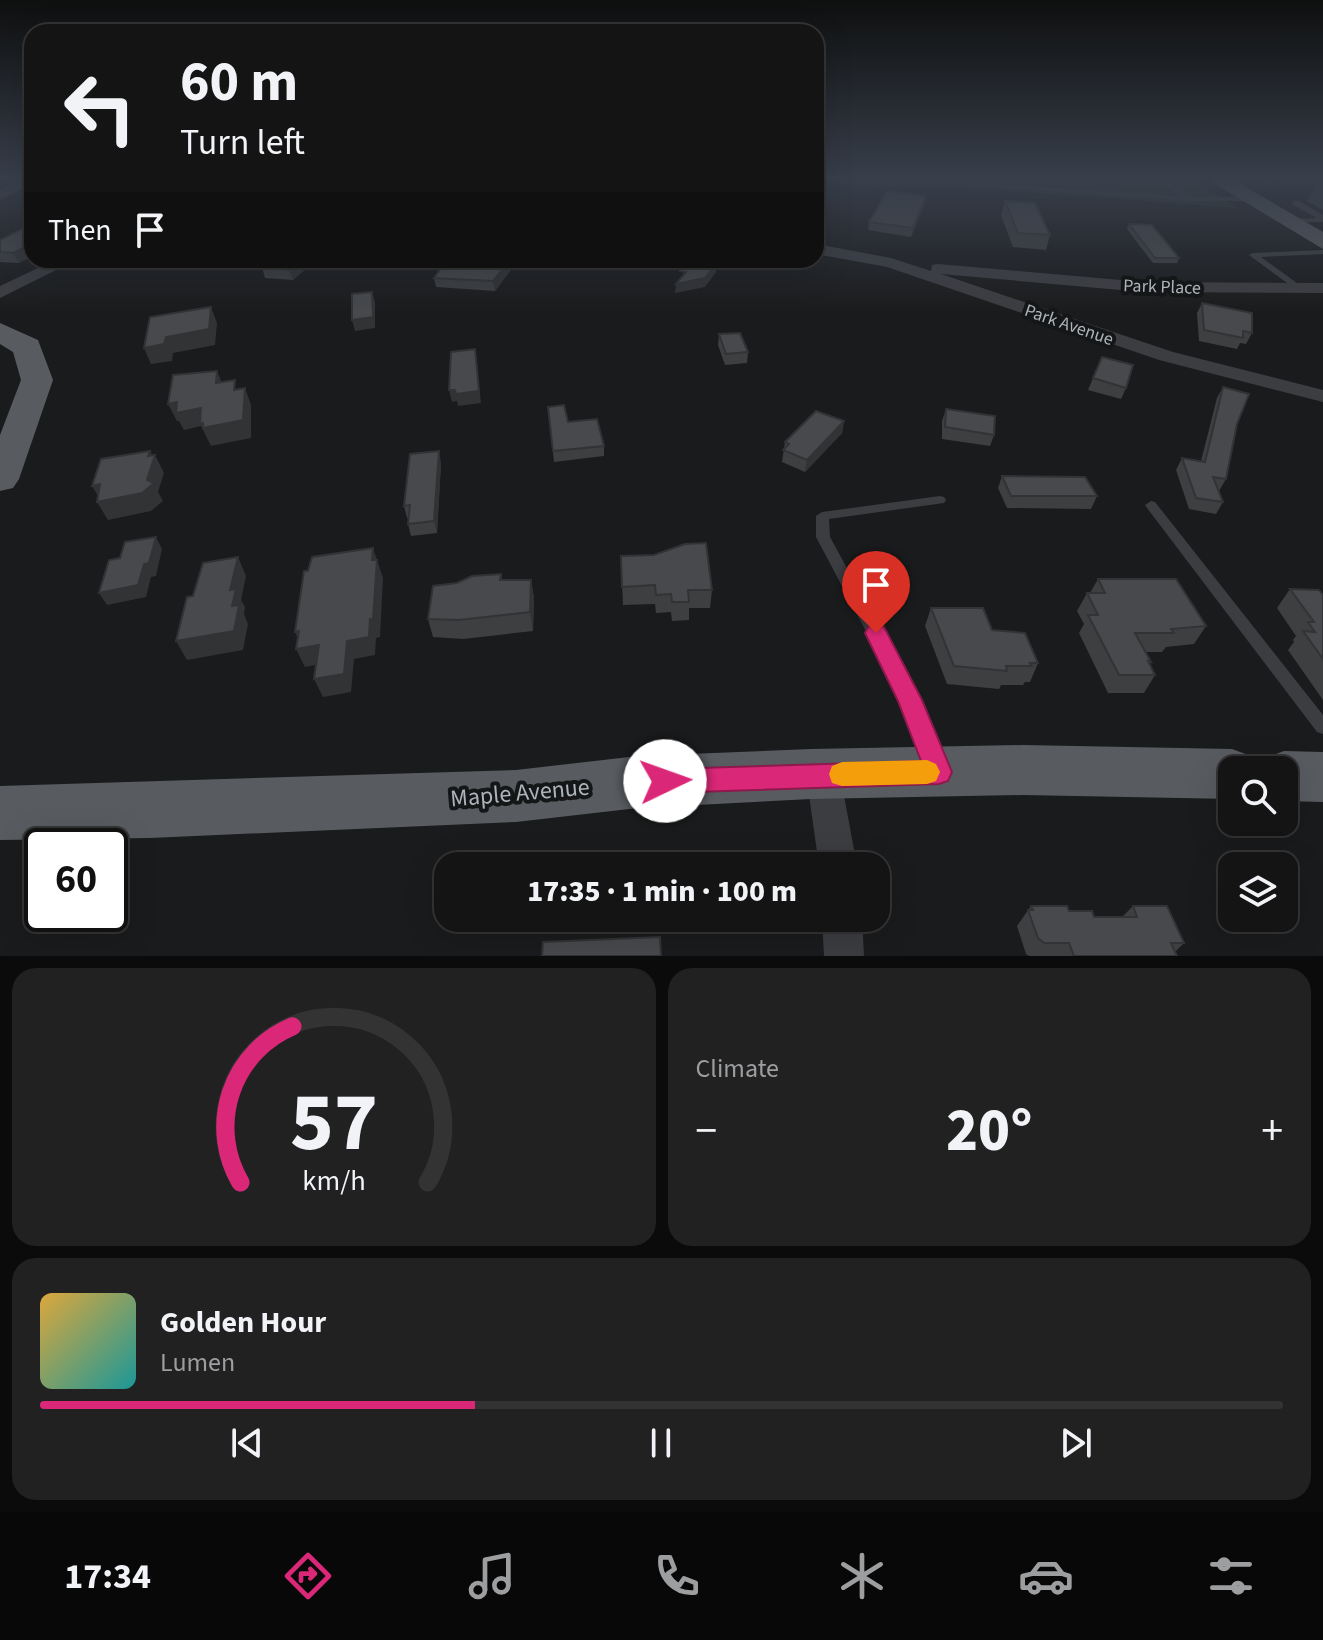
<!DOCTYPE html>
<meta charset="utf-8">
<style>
body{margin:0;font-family:"Source Sans 3",sans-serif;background:#212122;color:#f1f3f6;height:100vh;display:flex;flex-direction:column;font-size:30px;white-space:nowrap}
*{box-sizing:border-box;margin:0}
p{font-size:26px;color:#9d9ea0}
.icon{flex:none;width:44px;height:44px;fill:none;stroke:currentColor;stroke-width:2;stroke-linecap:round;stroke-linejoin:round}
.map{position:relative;height:956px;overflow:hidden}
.panel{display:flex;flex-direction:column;gap:12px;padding:12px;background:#0b0b0c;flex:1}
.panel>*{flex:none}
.banner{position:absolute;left:24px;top:24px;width:800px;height:244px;border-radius:24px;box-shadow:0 8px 32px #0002,0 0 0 2px #333334;background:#141415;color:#f1f3f6;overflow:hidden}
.tools{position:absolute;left:1218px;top:756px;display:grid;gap:16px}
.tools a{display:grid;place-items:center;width:80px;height:80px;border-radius:16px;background:#141415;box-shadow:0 8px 32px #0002,0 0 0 2px #333334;font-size:40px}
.speed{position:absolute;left:24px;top:828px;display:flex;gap:16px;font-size:40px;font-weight:700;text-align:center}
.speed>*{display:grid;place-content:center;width:104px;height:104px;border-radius:50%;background:#141415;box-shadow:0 8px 32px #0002,0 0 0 2px #333334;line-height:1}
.speed .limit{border:4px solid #111;border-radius:12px;background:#fff;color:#111}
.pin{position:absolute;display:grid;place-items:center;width:68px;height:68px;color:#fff;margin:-82px -34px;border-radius:50% 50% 50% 0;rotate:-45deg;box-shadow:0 0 8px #0007}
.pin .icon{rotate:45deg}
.me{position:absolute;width:88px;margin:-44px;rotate:87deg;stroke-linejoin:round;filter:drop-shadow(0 0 6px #0008)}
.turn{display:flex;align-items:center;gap:28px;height:168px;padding:0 24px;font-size:36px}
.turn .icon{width:104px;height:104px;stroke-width:2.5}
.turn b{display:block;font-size:56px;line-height:68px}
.then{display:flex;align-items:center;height:76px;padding:0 24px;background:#0003;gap:16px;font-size:30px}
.big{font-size:60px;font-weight:800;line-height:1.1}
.panel .tile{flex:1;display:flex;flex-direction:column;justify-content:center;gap:12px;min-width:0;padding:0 28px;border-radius:24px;background:#212122}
.panel .dial{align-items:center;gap:0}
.dial svg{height:208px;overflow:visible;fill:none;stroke:#333334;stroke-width:7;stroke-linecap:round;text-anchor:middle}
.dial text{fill:#f1f3f6;stroke:none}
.song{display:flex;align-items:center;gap:24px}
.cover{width:96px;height:96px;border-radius:12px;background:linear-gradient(135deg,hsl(40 70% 55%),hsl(180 70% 35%))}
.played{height:8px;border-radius:4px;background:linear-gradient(90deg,#db2777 35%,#333334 35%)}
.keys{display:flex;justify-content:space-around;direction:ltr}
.heat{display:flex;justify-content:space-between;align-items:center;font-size:44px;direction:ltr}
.panel .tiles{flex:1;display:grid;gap:12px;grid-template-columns:1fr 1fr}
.tile:last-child{grid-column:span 2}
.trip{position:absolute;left:434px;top:852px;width:456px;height:80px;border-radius:24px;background:#141415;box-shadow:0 8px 32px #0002,0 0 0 2px #333334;font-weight:800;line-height:80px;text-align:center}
.menu{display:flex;height:128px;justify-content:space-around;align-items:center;background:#080808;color:#9d9ea0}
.menu .icon{width:56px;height:56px}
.menu .current{color:#db2777}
.menu b{font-size:36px;color:#f1f3f6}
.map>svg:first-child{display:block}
.green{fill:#242c24}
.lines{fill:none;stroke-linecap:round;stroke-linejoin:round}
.service{fill:#3c3d41;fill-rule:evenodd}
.minor{fill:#3c3d41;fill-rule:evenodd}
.primary{fill:#585b60;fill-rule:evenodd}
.wall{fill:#3d3f41}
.shaded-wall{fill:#323335}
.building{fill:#47494c;stroke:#323335;stroke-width:2}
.route{fill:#db2777;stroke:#8e194d;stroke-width:2}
.slow{fill:#f59e0b}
.labels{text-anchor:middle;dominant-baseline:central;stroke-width:8;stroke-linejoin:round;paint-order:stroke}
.far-street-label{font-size:18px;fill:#aeb4bb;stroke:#151617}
.near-street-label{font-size:24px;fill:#aeb4bb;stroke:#151617}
</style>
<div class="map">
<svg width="1323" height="956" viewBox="0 0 1323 956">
<rect width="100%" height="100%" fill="#1a1b1c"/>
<path class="green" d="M816 179H1193L1237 208 982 189 885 187Z"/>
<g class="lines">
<g class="service">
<path d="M898 179H927L1181 196 1157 179H1164L1192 197H1250L1254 199 1250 201H1190L901 181Z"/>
<path d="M1279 179H1323V182L1282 181Z"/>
<path d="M1293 201H1299L1323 215V222L1284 223 1283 221 1287 219 1317 218 1293 205Z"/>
<path d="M1323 250V254L1261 257 1301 286 1302 288 1298 291 1249 255 1253 253Z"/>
<path d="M940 496 944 497 946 500 944 503 829 519 830 537 916 695 944 762 941 767 935 770 929 767 903 701 816 537V516L822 512Z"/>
<path d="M1151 501 1155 502 1323 715V734L1317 732 1147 508 1145 505Z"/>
</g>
<g class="minor">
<path d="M22 179H32V184L0 200V190Z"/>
<path d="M816 244 891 258 931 271 932 265 938 264 1143 282 1323 283V293L1143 292 941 274 1173 352 1323 390V402L1159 360 887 267 816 254Z"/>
<path d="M55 260H76L0 298V286Z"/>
<path d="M823 758 835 763 840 774 857 866H819L806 774 811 763Z"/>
<path d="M822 918H862L864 956H824Z"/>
</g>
<g class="primary">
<path d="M1207 179H1232L1323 232V249Z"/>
<path d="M0 323 38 340 53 380 19 479 13 488 0 491V435L21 380 13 352 0 344Z"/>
<path d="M1023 745 1232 749 1251 756 1258 770H1232V799L1023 795 811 799 638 808 516 822 150 838 0 840V786L516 770 638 756 811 749Z"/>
<path d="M1284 751 1323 752V802L1284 801V770H1259L1265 758Z"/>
</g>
</g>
<g class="wall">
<path d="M984 179H1092L1090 187Z"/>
<path d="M1316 179H1323V210L1307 201 1315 186 1312 185Z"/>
<path d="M926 196 924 205 911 237 868 230 869 222Z"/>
<path d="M1005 201 1050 235 1046 250 1013 247 1001 215Z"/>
<path d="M32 224V256L19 263 0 262V240Z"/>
<path d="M1129 224 1179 258 1177 263H1153L1127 229Z"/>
<path d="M272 260H316L293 280 265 278 262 267Z"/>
<path d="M522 265 513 267 495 291 436 287 434 278Z"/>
<path d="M1202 303 1252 333 1246 344 1240 343 1237 349 1199 341 1197 313Z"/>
<path d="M719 334 748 352 747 363 725 365 718 345Z"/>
<path d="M1102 357 1126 388 1121 399 1088 390Z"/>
<path d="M1223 387 1237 424 1226 479 1219 491 1223 502 1216 514 1189 509 1176 470 1182 458 1201 461 1217 398Z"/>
<path d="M548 407 568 422 604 446V456L554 462Z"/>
<path d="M946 409 994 435 990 446 942 439V421Z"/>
<path d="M844 421 842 433 805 472 782 462 785 442Z"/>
<path d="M441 463 437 533 411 536 408 524V518H407L404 506Z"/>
<path d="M1002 476 1097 496 1091 509 1007 508 998 488Z"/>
<path d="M621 556 712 590 710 608H689V620L672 621 671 612 656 613 655 604 623 605Z"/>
<path d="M501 574 502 580H531L534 598 533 631 463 639 433 637 428 619 457 583Z"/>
<path d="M1098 579 1206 626 1194 644 1166 647 1162 652H1146L1151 662 1149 664 1155 675 1144 693H1108L1079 633 1084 624 1077 611 1087 593H1090Z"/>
<path d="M1290 589 1323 595V700L1288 650 1294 642 1293 640 1296 636 1277 608Z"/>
<path d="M931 608 992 630 1038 663 1030 682H1025L1023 685H1001L999 689 947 684 925 626Z"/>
<path d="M1031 906 1069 911 1094 917H1122L1133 906 1184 943 1175 952 1177 956H1029L1026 954 1017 926Z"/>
</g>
<g class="shaded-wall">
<path d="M926 196 924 205 911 237 913 228Z"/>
<path d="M32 244V256L19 263 13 253Z"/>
<path d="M301 260H316L293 280 289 270Z"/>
<path d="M510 260H525L522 265 513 267 495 291 493 281Z"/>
<path d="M717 263 716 272 705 287 675 293 676 284Z"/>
<path d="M372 292 375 302V328L355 331 352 320Z"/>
<path d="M211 307 217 323 215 345 173 353 172 361 151 364 144 348 166 337Z"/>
<path d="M475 349 481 403 458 406 457 401 452 402 449 390Z"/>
<path d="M217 371 224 388 216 383Z"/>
<path d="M245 388 251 405V438L211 446 201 426 184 430 179 421H177L168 404Z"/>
<path d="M844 421 842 433 805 472 807 460Z"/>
<path d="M150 451 154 458 155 455 164 473 158 492 163 501 151 511 108 520 97 502 101 501 92 486 148 456Z"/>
<path d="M439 451 441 463 437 533 434 521Z"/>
<path d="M156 537 162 549 156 576 151 577 146 597 107 605 99 593 144 564Z"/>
<path d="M373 548 383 578 380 637 376 638 375 655 354 659 351 692 323 697 314 679 347 641 372 560Z"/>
<path d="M238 557 246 576 241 600 245 607 244 614 248 624 243 650 187 660 176 641 232 606 230 590Z"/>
<path d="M531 580 534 598 533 631 530 612Z"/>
<path d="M299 631 319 645 327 663 305 667 296 649 302 648 295 632Z"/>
</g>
<g class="building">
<path d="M887 191 926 196 913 228 869 222Z"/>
<path d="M1005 201 1035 203 1050 235 1018 233Z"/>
<path d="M32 224V244L13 253 0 252V240Z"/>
<path d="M1129 224 1152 225 1179 258H1155Z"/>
<path d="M272 260H301L289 270 262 267Z"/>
<path d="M447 260H510L493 281 434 278Z"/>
<path d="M689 260H712L711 262 717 263 705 278 676 284 686 272 680 271Z"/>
<path d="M372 292 373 317 352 320V294Z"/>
<path d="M1202 303 1252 313V333L1243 331V338L1204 330Z"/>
<path d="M211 307 209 329 166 337 164 344 144 348 150 317Z"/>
<path d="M740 333 748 352 726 354 719 334Z"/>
<path d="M475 349 479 391 456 394 455 390H449L451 352Z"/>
<path d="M1102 357 1133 365 1126 388 1093 378Z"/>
<path d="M217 371 216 383 235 380 234 390 245 388 243 420 203 428V423L200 424 201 408 176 413 177 402 168 404 173 375Z"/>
<path d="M1223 387 1249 394 1237 424 1226 479 1213 477 1223 502 1196 498 1182 458 1205 462Z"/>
<path d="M564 405 568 422 597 419 604 446 553 451 548 407Z"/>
<path d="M946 409 995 416 994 435 945 427Z"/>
<path d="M816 411 844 421 807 460 783 450 789 444 785 442Z"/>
<path d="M150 451 148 456 155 455 147 480 154 483 142 493 97 502 100 484 92 486 101 459Z"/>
<path d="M439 451 434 521 408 524 410 505 404 506 410 454Z"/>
<path d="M1002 476 1085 477 1097 496H1011Z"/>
<path d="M156 537 149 563 144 564 138 585 99 593 109 560 120 558 125 542Z"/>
<path d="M706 543 712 590H688L689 602H672L671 594 656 595 655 585 622 587 621 556 654 555 685 544Z"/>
<path d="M373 548 372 560H377L373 619H370L369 637 347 641 344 674 314 679 319 645 296 649 299 631 295 632 304 571H308L312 557Z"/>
<path d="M238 557 230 590 236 589 232 606 239 605 234 631 176 641 187 597 193 596 203 563Z"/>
<path d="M501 574 500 580H531L530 612 459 620 428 619 433 586 457 583 472 576Z"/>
<path d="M1098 579H1176L1206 626 1171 629 1174 633H1135L1151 662 1148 661 1155 675H1119L1088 615H1098L1087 593H1105Z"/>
<path d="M1290 589 1319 590 1323 595V659L1303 631 1315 632 1308 622H1314Z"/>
<path d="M931 608H983L992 630 1025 633 1038 663H1030L1032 666H1006L1007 671 954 666Z"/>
<path d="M1031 906H1067L1069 911H1092L1094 917H1137L1133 906H1167L1184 943H1171L1177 956H1074L1069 943H1044L1038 938 1028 910H1033Z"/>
<path d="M660 937 661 956H542L543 942Z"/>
</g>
<linearGradient id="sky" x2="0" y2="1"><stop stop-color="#0e0f0f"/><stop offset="0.57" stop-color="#383f4b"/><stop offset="1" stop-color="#383f4b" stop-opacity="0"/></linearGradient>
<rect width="1323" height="313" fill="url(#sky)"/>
<path class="route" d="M876 624 884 627 922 700 952 772 948 781 939 784 665 793 656 789 652 781 656 772 665 769 921 761 898 701 865 633 868 627Z"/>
<path class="slow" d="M927 760 936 764 940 772 936 781 927 784 842 786 832 783 829 774 832 766 842 762Z"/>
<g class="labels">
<g class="far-street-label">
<text transform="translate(1162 287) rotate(2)">Park Place</text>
<text transform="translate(1069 325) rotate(19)">Park Avenue</text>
</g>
<g class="near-street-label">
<text transform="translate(520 793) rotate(-5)">Maple Avenue</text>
</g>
</g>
</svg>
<div class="tools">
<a><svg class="icon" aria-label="search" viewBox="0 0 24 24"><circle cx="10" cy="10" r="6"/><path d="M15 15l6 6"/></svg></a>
<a><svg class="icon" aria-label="layers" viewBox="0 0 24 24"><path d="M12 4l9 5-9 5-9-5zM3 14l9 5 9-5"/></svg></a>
</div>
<div class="speed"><div class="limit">60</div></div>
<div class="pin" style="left:876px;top:633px;background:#d93025"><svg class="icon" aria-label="arrive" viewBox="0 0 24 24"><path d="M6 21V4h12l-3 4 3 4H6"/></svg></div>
<svg class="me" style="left:665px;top:781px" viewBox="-20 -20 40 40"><circle r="19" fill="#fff"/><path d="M0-13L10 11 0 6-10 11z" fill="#db2777"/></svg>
<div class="trip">17:35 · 1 min · 100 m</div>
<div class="banner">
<div class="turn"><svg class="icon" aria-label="left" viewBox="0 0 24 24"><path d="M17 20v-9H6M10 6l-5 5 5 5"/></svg><div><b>60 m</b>Turn left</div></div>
<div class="then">Then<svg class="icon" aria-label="arrive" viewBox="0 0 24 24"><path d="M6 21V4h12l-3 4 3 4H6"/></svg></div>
</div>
</div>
<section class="panel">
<div class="tiles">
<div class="tile dial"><svg viewBox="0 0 100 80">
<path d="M14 69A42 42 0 1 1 86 69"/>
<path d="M14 69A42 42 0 0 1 34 9" stroke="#db2777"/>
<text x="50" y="56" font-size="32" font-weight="700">57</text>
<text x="50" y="72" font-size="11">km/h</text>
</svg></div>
<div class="tile"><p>Climate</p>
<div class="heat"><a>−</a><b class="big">20°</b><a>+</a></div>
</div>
<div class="tile">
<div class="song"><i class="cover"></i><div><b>Golden Hour</b><p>Lumen</p></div></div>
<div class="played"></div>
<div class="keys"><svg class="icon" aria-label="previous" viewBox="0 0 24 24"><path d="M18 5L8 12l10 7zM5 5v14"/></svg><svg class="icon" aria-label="pause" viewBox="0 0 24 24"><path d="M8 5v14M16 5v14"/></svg><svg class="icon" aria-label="next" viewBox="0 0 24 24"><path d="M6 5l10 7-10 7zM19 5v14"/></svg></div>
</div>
</div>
</section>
<nav class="menu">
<b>17:34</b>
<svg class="icon current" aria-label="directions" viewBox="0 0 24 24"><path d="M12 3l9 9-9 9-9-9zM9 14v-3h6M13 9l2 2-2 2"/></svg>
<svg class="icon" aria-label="music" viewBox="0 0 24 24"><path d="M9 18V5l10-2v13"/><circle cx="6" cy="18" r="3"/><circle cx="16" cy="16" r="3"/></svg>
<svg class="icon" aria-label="phone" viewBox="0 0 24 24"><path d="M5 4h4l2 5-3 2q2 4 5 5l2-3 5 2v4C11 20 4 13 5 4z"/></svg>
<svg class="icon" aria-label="climate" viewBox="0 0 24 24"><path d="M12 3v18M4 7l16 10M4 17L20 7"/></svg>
<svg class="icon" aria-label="car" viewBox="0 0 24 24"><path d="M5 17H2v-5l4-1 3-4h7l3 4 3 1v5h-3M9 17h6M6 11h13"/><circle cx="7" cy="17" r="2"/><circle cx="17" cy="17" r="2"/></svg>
<svg class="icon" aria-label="filters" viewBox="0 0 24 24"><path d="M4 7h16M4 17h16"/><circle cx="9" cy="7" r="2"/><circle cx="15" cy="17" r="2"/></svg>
</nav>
